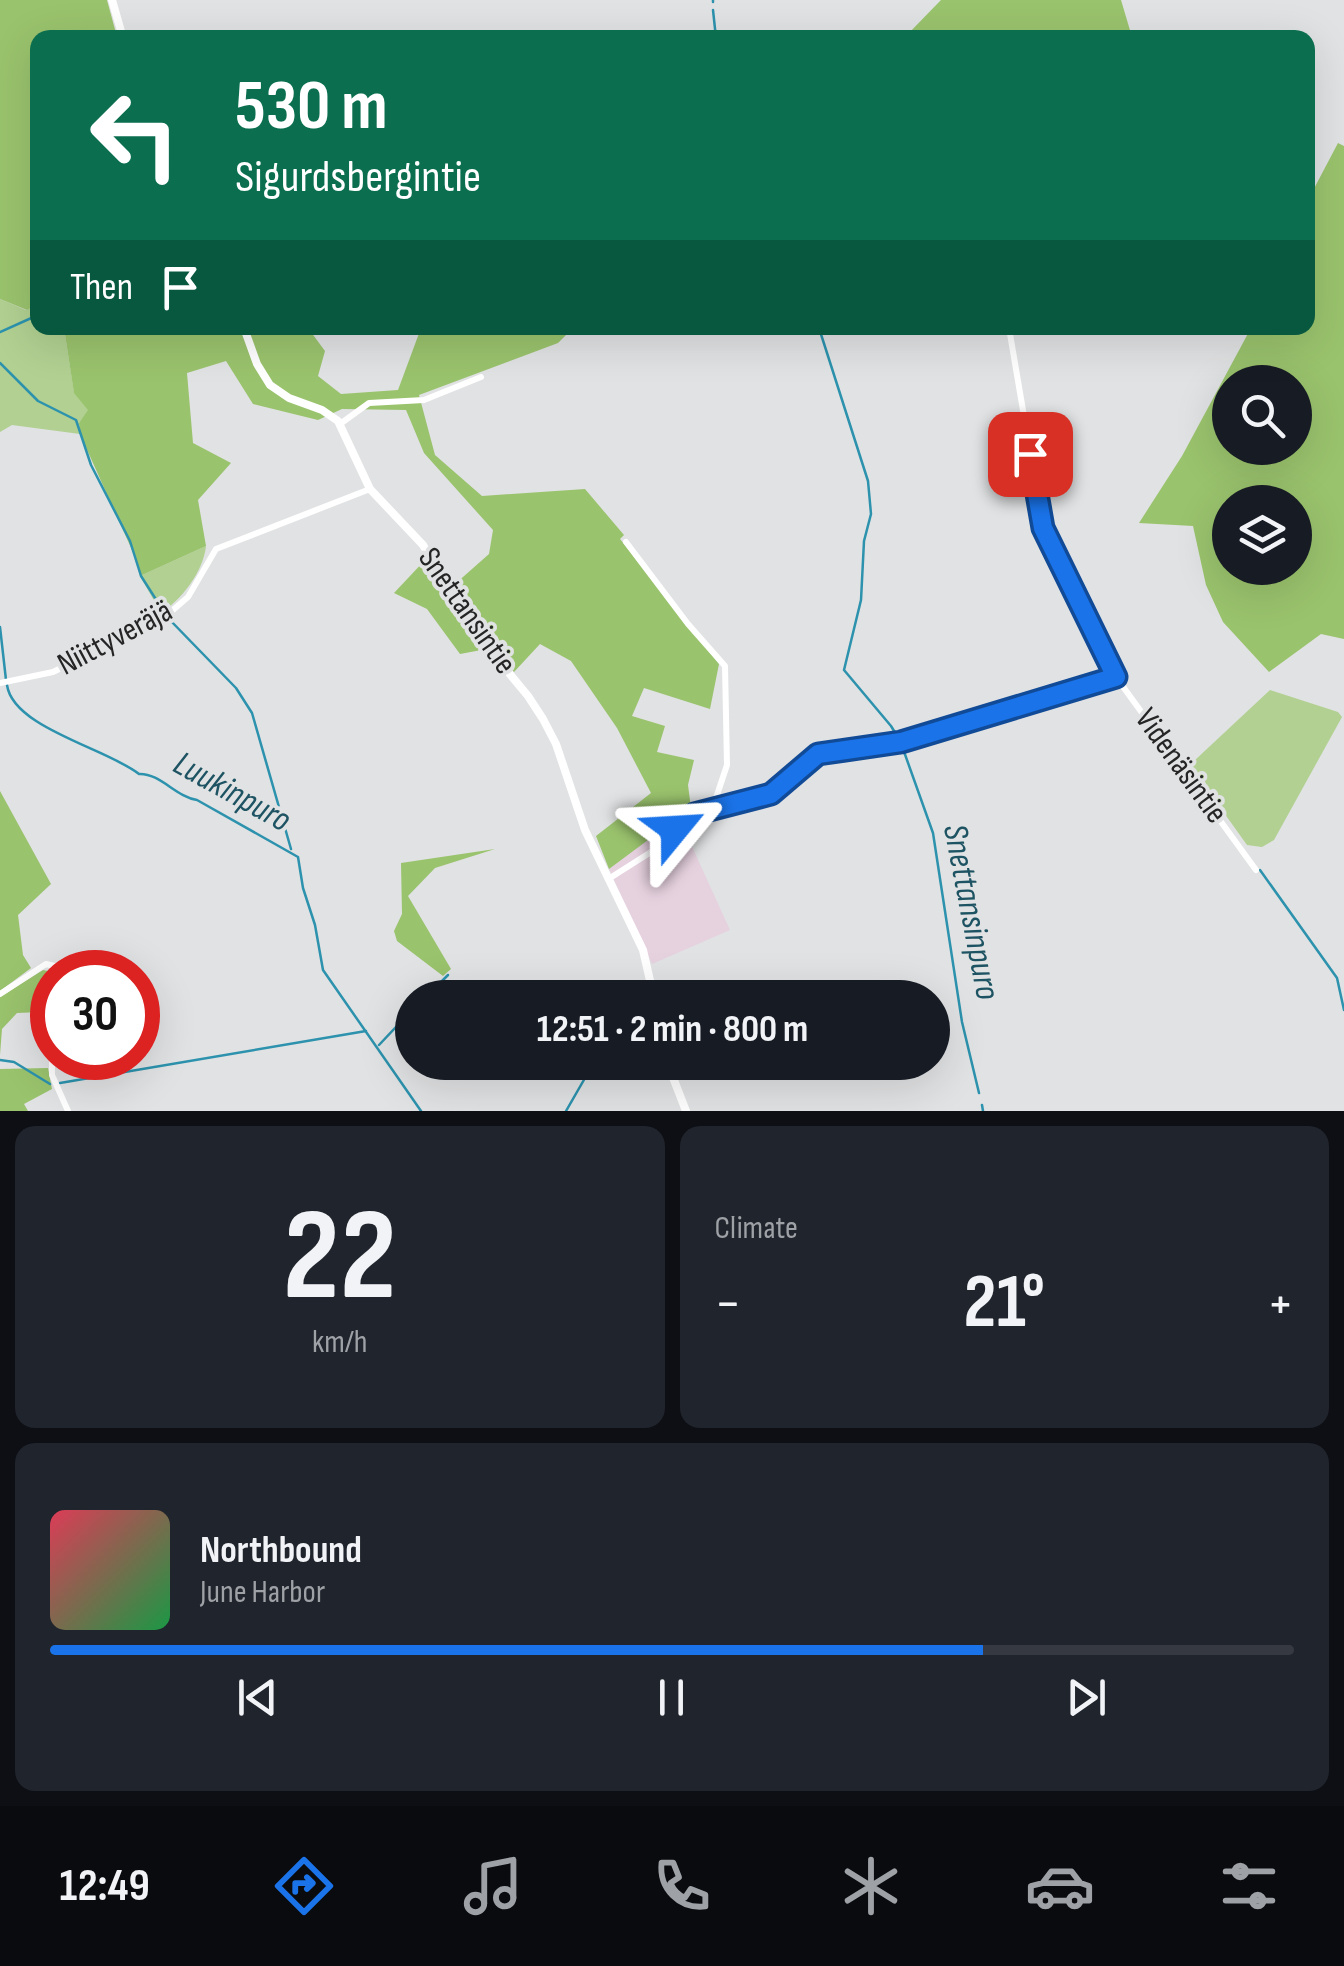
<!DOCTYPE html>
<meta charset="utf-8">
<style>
body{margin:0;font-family:"Sofia Sans Condensed",sans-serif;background:#20242c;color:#f1f3f6;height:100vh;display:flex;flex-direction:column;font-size:38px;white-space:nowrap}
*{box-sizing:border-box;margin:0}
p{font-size:32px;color:#9ea1a6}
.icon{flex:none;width:55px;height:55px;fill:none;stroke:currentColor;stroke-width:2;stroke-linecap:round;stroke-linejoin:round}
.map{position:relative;height:1111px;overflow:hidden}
.side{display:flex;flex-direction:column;gap:15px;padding:15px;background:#0d0f14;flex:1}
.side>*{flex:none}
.top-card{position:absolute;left:30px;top:30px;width:1285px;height:305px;border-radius:20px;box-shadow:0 10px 40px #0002;background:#0b6e4f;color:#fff;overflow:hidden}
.tools{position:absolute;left:1212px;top:365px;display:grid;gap:20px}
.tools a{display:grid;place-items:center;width:100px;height:100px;border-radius:50%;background:#171b24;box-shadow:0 10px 40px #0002;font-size:50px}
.speed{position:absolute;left:30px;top:950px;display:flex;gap:20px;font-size:50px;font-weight:700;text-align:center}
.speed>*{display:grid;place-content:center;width:130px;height:130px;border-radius:50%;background:#171b24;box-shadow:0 10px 40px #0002;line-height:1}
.speed .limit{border:15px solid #d22;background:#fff;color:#111}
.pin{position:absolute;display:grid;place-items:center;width:85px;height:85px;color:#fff;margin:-42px;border-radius:20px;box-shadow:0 5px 15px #0006}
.me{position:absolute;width:110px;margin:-55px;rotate:63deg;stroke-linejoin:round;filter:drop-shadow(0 0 8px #0008)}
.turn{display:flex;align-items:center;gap:35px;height:210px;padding:0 40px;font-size:45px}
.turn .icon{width:130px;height:130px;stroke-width:2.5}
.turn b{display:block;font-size:70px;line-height:85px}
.then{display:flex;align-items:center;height:95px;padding:0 40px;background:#0003;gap:20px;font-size:38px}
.big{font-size:75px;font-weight:700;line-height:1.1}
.side .widget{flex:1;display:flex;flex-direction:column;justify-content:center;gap:15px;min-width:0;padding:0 35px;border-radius:20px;background:#20242c}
.side .dial{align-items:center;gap:0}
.dial b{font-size:130px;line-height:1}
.song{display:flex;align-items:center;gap:30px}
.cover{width:120px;height:120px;border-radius:15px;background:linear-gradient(135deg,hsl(350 70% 55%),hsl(140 70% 35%))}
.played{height:10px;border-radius:5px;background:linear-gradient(90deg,#1a73e8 75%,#363941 75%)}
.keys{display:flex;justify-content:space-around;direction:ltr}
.heat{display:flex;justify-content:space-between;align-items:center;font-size:55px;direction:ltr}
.side .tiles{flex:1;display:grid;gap:15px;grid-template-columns:1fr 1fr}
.widget:last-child{grid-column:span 2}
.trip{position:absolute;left:395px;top:980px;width:555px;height:100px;border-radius:50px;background:#171b24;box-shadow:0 10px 40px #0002;font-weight:700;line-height:100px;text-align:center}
.menu{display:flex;height:160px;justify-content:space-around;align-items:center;background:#090b0e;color:#9ea1a6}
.menu .icon{width:70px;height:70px}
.menu .selected{color:#1a73e8}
.menu b{font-size:45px;color:#f1f3f6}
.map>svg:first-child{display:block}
.education{fill:#e6d1df}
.green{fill:#b1d091}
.forest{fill:#9ac36d;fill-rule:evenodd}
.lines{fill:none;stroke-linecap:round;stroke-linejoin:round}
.stream{stroke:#2c92ad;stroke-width:2.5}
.minor{stroke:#fff;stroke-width:6}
.tertiary{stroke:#fff;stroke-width:8}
.route-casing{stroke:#114b97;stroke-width:25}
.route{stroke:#1a73e8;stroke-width:18}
.labels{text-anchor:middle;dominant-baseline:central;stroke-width:8;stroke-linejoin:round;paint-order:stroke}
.street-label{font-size:32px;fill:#252526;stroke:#e1e2e3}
.water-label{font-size:35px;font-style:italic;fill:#1d5362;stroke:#e1e2e3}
</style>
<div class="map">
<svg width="1344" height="1111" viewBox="0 0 1344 1111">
<rect width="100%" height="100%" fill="#e1e2e3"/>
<path class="education" d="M678 816 730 930 652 964 609 869Z"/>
<g class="green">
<path d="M0 299 26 310 37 305 38 328H64L74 392 89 410 79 423 80 434 12 425 0 432Z"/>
<path d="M206 546C203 572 182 599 161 613L140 576Z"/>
<path d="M1270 690 1338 712 1342 717 1274 840 1262 847 1247 845 1192 768 1194 761Z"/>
</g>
<g class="forest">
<path d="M0 0H107L117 37 38 38V304L27 310 0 299Z"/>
<path d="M941 0H1121L1132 37H905Z"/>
<path d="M1338 143 1344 146V639L1321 634 1269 672 1223 622 1206 585 1193 526 1139 523 1182 456 1251 328H1308V200ZM1295 382V448H1230V382ZM1230 502H1295V568H1230Z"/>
<path d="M64 328H308L325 351 318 376 341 394 398 390 421 328H573L558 343 419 395 435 455 482 496 585 489 624 535 620 539 719 664 710 709 644 688 632 716 665 726 657 752 694 760 688 785 691 808 609 869 596 836 651 793 617 728 571 661 540 644 514 672 492 648 460 654 427 609 394 593 426 559 446 592 489 554 493 530 424 453 406 410 342 409 318 420 253 404 226 361 187 373 193 443 231 463 198 500 206 546 140 576 136 559 80 434 79 423 88 410 74 393Z"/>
<path d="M0 791 51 884 18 915 23 955 31 968 0 991Z"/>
<path d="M495 849 435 868 408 896 451 969 443 976 397 941 394 931 402 914 401 863Z"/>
<path d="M43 970 53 972 52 1004 41 1012 17 1013 2 1029 0 1055V997Z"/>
<path d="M48 1068 52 1089 24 1104 28 1111H0V1069Z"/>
</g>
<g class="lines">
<g class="stream">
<path d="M713 0V2"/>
<path d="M713 10 716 38"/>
<path d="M819 328 868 481 871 514 864 541 861 600 844 670 891 726 899 739"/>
<path d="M0 332 38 315"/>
<path d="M0 363 38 401 76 420 91 465 130 541 141 576 164 612"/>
<path d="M168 618 236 688 252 713 291 849"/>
<path d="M0 627 6 680"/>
<path d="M7 685C13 728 108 749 139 774 160 773 176 797 197 800L298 857 303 888 315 925 323 970 421 1111"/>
<path d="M902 746 933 833 962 1022 979 1093"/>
<path d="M1260 870 1337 978 1344 1010"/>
<path d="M425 998 448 975"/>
<path d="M379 1045 412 1010"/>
<path d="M0 1060 14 1062 50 1084"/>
<path d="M60 1083 366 1031"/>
<path d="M982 1105 983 1111"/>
<path d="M566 1111 585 1078"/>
</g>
<g class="minor">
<path d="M1009 328 1043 528 1116 677"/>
<path d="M340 424 369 403 424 400 481 377"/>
<path d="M626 542 688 624 725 666 727 765 716 798 705 810"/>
<path d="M0 683 53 672 166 616 188 597 216 549 370 489"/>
<path d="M610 878 662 845 694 814 771 794 818 754 901 742 1116 677 1256 870"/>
<path d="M0 994 46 964 59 967V972"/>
<path d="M52 1040V1075L68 1111"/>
</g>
<g class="tertiary">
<path d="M112 0 123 38"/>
<path d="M244 328 257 364 270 385 289 398 322 410 338 421 370 489 423 545 470 626 528 696 543 719 556 744 585 830 643 950 654 998"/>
<path d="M667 1062 686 1111"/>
</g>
</g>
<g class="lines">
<g class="route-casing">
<path id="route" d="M675 829 694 814 771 794 818 754 901 742 1116 677 1043 528 1030 454"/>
</g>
<use href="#route" class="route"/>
</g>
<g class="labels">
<g class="street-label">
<text transform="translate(467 611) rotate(55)">Snettansintie</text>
<text transform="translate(115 638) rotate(-28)">Niittyveräjä</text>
<text transform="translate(1181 766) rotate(54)">Videnäsintie</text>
</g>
<g class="water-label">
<text transform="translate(232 792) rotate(29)">Luukinpuro</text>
<text transform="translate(971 912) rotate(79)">Snettansinpuro</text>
</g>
</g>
</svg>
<div class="tools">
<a><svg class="icon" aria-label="search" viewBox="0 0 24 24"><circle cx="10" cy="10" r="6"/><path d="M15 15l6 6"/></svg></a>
<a><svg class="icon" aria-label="layers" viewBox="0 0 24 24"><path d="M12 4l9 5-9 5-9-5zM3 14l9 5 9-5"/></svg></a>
</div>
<div class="speed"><div class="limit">30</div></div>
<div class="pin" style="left:1030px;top:454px;background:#d93025"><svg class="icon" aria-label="arrive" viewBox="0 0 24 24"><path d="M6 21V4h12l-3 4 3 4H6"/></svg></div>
<svg class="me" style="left:675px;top:829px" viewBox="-20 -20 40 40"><path d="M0-17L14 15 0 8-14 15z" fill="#1a73e8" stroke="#fff" stroke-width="4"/></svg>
<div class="trip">12:51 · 2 min · 800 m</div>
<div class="top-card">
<div class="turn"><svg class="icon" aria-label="left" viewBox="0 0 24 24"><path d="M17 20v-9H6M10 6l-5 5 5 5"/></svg><div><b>530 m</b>Sigurdsbergintie</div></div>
<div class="then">Then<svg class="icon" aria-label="arrive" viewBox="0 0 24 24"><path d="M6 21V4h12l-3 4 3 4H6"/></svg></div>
</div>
</div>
<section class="side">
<div class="tiles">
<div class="widget dial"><b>22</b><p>km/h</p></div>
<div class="widget"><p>Climate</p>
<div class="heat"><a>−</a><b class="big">21°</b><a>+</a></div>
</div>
<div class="widget">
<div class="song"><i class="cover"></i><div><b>Northbound</b><p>June Harbor</p></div></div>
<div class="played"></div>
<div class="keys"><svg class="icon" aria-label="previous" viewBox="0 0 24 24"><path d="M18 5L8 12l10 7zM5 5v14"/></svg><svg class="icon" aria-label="pause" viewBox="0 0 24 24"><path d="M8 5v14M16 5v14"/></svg><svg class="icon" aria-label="next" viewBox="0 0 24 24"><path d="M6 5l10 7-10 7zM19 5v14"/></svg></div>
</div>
</div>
</section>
<nav class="menu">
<b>12:49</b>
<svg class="icon selected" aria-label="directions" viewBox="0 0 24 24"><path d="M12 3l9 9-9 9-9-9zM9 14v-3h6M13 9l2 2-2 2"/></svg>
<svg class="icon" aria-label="music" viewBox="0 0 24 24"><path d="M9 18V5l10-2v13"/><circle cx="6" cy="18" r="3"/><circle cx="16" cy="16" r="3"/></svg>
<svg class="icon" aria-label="phone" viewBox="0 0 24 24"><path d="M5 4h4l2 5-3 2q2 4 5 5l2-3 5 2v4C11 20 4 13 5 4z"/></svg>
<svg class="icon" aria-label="climate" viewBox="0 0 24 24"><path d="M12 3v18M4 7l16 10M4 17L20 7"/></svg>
<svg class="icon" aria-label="car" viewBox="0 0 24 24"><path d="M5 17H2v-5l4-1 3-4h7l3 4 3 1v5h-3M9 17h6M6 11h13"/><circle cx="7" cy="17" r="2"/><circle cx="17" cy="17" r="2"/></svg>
<svg class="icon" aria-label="filters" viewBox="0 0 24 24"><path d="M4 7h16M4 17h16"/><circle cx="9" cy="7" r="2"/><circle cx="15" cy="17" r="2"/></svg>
</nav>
